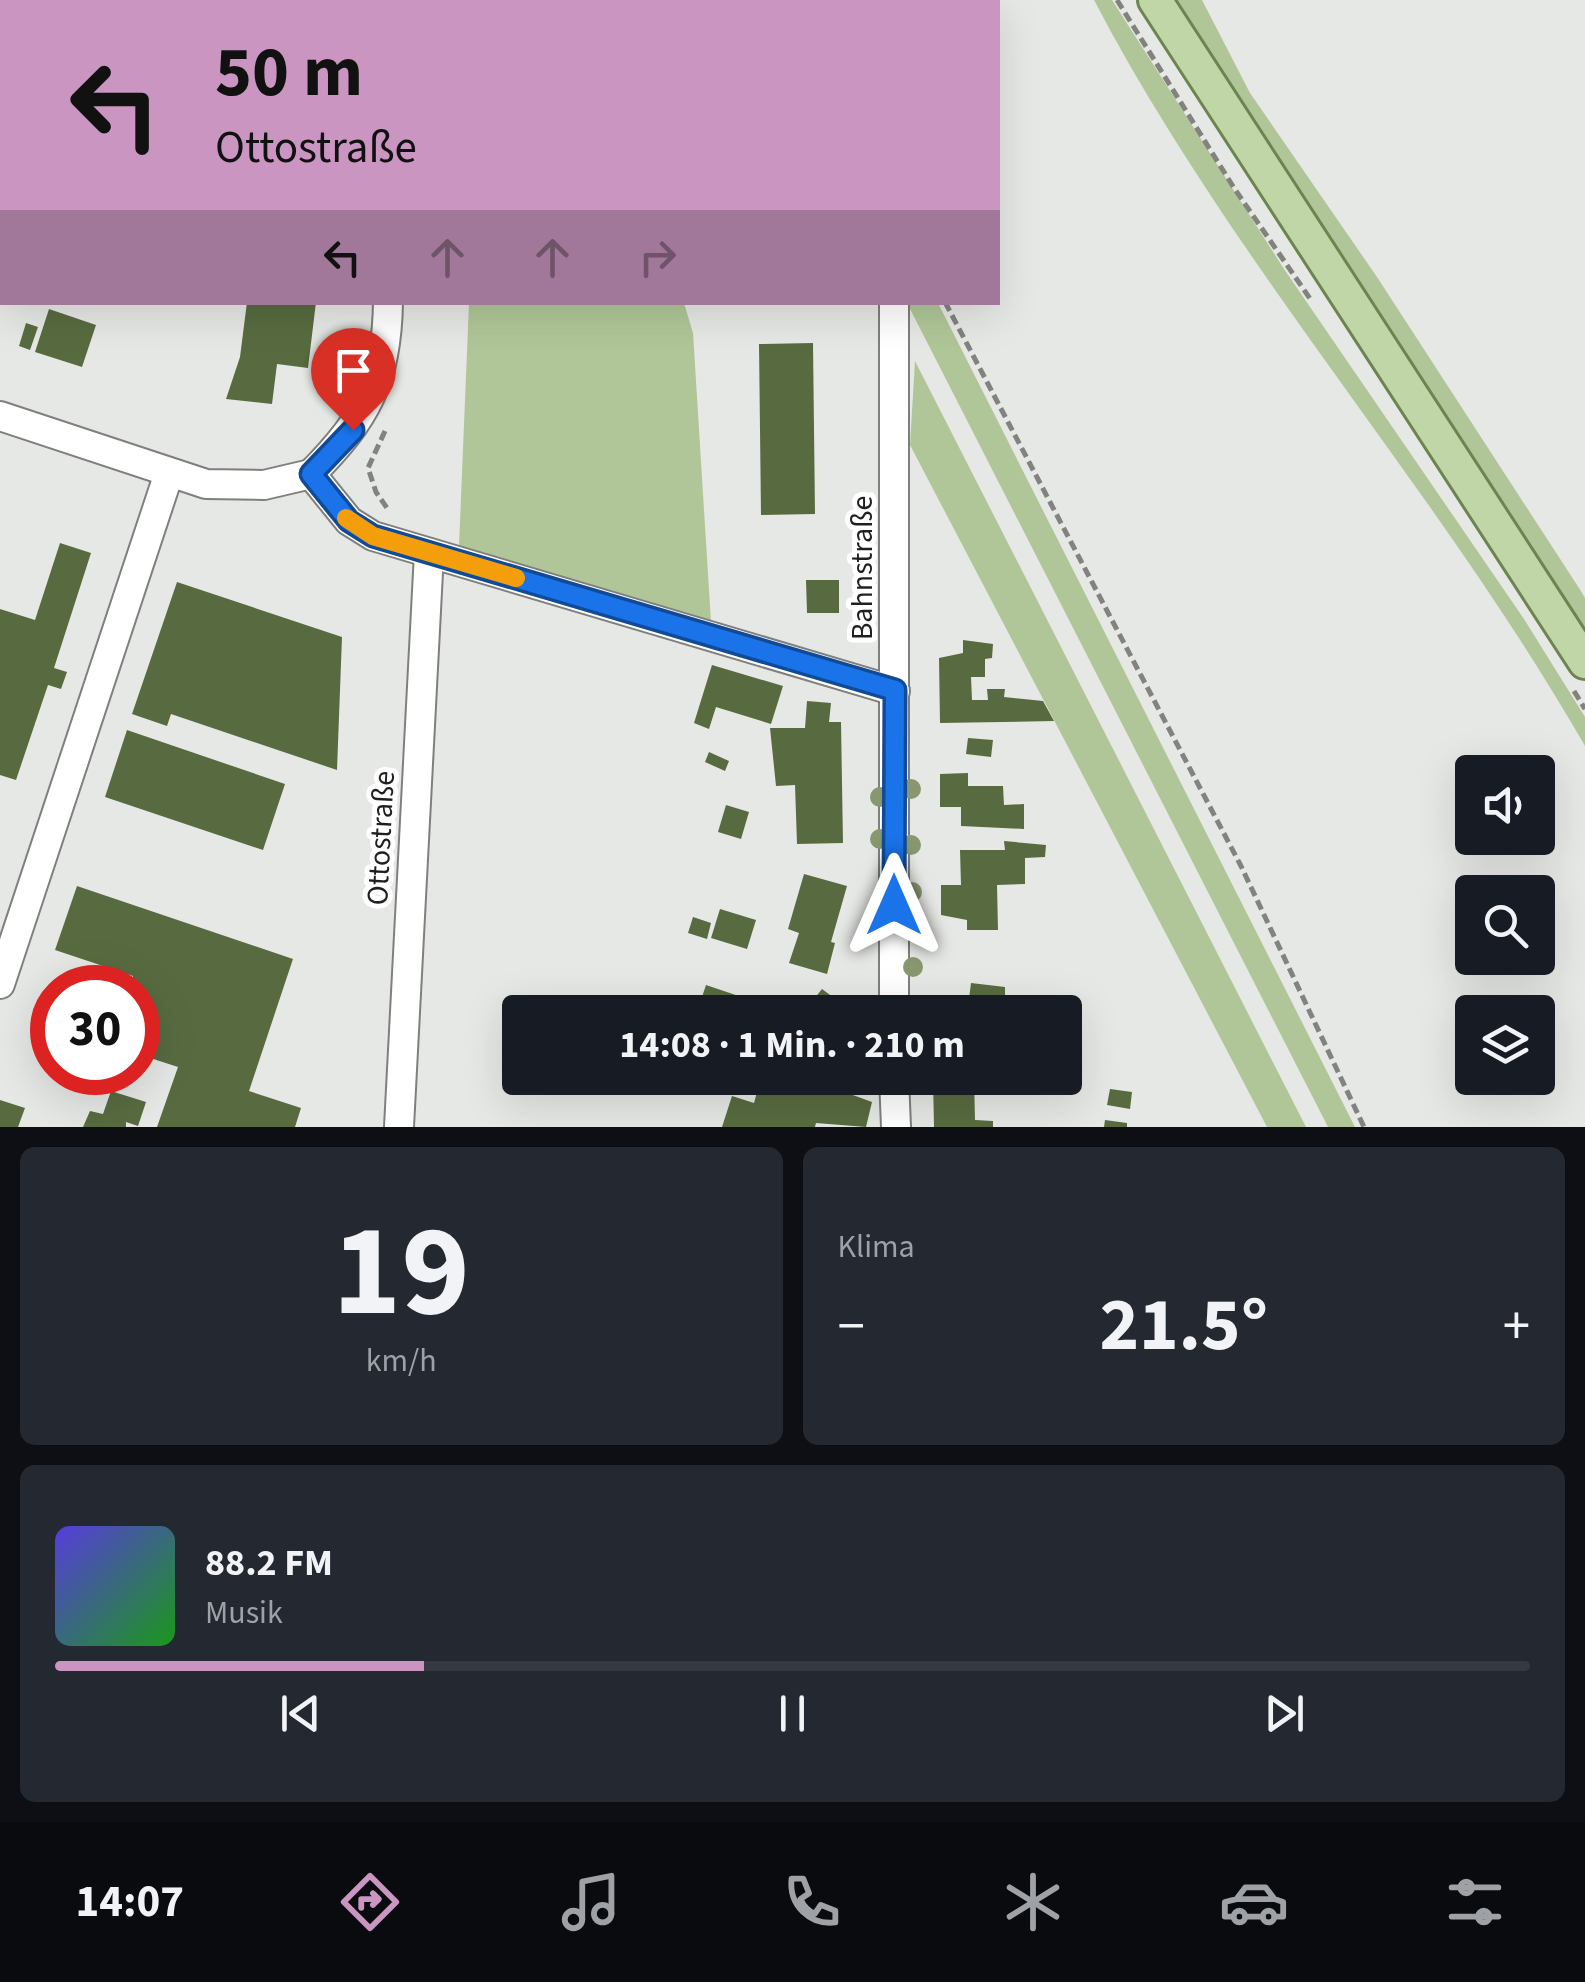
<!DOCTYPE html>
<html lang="de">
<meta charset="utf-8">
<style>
body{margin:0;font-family:"Source Sans 3",sans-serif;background:#242831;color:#f1f3f6;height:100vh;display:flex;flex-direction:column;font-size:38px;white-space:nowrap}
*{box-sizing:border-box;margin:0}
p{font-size:32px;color:#9ea1a6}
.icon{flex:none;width:55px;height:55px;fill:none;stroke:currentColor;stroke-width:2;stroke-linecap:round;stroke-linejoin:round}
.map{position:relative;height:1127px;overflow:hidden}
.details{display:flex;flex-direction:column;gap:20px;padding:20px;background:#0d0f14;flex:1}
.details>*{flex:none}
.guide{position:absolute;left:0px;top:0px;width:1000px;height:305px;box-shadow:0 10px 40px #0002;background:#ca96c1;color:#111;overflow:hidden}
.tools{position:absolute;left:1455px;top:755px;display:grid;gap:20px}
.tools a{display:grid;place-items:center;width:100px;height:100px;border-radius:10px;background:#171b24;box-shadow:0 10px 40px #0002;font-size:50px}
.speed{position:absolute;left:30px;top:965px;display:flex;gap:20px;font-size:50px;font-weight:700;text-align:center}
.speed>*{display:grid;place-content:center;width:130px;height:130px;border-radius:50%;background:#171b24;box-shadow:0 10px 40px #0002;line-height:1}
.speed .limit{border:15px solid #d22;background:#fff;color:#111}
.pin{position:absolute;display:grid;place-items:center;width:85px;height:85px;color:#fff;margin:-102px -42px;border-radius:50% 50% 50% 0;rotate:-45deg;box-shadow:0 0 10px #0007}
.pin .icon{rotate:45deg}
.me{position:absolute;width:110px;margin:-55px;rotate:0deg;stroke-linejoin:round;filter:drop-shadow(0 0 8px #0008)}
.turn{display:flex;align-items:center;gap:35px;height:210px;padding:0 50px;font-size:45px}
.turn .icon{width:130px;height:130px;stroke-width:2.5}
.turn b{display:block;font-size:70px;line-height:85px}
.lanes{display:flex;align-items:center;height:95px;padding:0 50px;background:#0003;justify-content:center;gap:50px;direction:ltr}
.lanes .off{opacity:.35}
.big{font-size:75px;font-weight:700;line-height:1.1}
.details .card{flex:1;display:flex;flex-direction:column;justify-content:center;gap:15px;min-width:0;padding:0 35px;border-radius:15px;background:#242831}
.details .dial{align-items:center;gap:0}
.dial b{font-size:130px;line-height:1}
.song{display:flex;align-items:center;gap:30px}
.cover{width:120px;height:120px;border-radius:15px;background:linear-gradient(135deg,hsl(250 70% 55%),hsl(120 70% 35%))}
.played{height:10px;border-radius:5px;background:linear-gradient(90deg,#ca96c1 25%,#363941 25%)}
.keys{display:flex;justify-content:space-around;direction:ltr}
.heat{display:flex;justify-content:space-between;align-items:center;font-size:55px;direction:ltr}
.details .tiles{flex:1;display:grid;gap:20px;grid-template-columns:1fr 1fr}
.card:last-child{grid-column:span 2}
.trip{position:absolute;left:502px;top:995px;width:580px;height:100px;border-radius:10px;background:#171b24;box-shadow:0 10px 40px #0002;font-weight:700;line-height:100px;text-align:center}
.tabs{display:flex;height:160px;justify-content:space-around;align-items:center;background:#090b0e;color:#9ea1a6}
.tabs .icon{width:70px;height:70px}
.tabs .current{color:#ca96c1}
.tabs b{font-size:45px;color:#f1f3f6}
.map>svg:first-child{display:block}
.green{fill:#b0c698}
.building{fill:#586b40}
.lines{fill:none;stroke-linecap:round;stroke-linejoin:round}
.minor-casing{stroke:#7f807d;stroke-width:32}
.major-casing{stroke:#6d844f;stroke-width:38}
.path{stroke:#828381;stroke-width:5;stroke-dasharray:10 5;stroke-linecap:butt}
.minor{stroke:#fff;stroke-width:28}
.major{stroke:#c1d6a6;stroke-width:32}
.tree{fill:#889770}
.route-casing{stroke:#114b97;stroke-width:25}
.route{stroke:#1a73e8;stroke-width:18}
.slow{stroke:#f59e0b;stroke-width:18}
.labels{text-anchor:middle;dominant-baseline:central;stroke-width:10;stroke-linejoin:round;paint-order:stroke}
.street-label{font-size:30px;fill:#1f1f1e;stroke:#fff}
</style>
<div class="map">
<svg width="1585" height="1127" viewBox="0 0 1585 1127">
<rect width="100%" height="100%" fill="#e6e8e5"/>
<g class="green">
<path d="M483 0H681L483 2Z"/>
<path d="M1094 0H1112L1284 269 1524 619 1585 717V746C1437 488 1232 264 1094 0Z"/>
<path d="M1176 0H1202L1250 93 1377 277 1579 588 1585 598V627L1254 143 1215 81Z"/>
<path d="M469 303H684L693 333 711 622 459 546Z"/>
<path d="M907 303H938L1355 1127H1328Z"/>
<path d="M915 361 1306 1127H1267L910 445Z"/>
</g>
<g class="building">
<path d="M247 302H316L308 368 277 364 272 404 226 399 240 357Z"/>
<path d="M49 309 96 325 82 367 35 352Z"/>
<path d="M26 323 38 327 30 350 19 346Z"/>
<path d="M813 343 815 514 761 515 759 344Z"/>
<path d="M60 543 91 553 54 668 67 672 61 689 48 685 16 780 0 775V609L35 620Z"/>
<path d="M806 580H839V613H807Z"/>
<path d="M177 582 342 637 337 770 171 714 167 726 132 714Z"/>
<path d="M963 640 993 644 992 658 985 659V677H971L972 700H988L987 689H1005L1004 697 1043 701 1054 721 940 723 939 658 963 653Z"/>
<path d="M712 665 783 686 771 724 716 707 709 729 694 723Z"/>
<path d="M807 701 831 703 829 722H841L843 843 797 844 795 785 776 786 770 728H805Z"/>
<path d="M127 730 285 784 263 850 105 797Z"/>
<path d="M968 738 993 740 991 757 966 754Z"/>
<path d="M709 752 729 761 725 771 705 762Z"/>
<path d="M968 773V786H1003L1004 805 1024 804V829L961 826V807H940V774Z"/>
<path d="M726 805 749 812 741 839 718 832Z"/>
<path d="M1004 841 1046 845 1045 857 1025 858V884L997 885 998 930H967V920L941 915V885H961L960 850H1005Z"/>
<path d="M804 874 847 886 831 942 835 943 827 974 789 963 799 933 788 929Z"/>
<path d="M77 886 293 959 249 1091 301 1108 295 1127H157L178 1067 138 1054V988H130L133 976 55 950Z"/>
<path d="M720 909 756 920 747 949 711 938Z"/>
<path d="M693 917 711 923 707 939 688 933Z"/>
<path d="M971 983 1005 987V1004L969 999Z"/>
<path d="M706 985 786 1012H697Z"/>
<path d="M822 989 853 1012H821L810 1004Z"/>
<path d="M937 997H963V1006H970V1012H933Z"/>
<path d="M761 1078H806L872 1102 866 1127 816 1123 815 1127H722L732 1096 754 1103Z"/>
<path d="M933 1078H974L975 1120 993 1121V1127H934Z"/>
<path d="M1110 1089 1132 1092 1130 1109 1107 1105Z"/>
<path d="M111 1091 146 1102 138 1126 126 1122V1127H83L90 1111 103 1114Z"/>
<path d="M0 1100 25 1108 18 1127H0Z"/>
<path d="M1105 1120 1127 1123V1127H1104Z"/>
</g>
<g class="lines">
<g class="minor-casing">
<g id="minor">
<path d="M405 2V0"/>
<path d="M887 2V0"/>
<path d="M894 302V1012"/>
<path d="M0 416 206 484 264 485 311 474 349 521 373 536 895 691"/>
<path d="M311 474C366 419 387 381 388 302"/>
<path d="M0 984 169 473"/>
<path d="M894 1078 896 1127"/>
<path d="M399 1127 429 553"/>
</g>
</g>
<g class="major-casing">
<path id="major" d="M1155 0 1585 662"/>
</g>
<g class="path">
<path d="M1117 0 1234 188 1311 300"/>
<path d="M441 2V0"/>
<path d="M945 302 1241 866 1364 1127"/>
<path d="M385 431 368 468 376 492 389 511"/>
<path d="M1574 691 1585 709"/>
</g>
<use href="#minor" class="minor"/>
<use href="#major" class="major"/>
</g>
<g class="tree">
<circle cx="911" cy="789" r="10"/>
<circle cx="880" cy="797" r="10"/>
<circle cx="880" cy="839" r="10"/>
<circle cx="911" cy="845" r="10"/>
<circle cx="912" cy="892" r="10"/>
<circle cx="913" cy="967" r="10"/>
</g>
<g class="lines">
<g class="route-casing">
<path id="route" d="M353 430 311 474 349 521 373 536 895 690 894 905"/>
</g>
<use href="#route" class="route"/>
<path class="slow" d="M346 518 373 536 516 578"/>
</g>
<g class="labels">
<g class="street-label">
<text transform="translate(862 568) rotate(-90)">Bahnstraße</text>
<text transform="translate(381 838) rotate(-87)">Ottostraße</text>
</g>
</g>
</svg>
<div class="tools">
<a><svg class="icon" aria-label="sound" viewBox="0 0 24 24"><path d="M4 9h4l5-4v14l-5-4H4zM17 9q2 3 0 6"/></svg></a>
<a><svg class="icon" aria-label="search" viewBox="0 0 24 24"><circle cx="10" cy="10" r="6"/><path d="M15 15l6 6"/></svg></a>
<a><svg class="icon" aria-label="layers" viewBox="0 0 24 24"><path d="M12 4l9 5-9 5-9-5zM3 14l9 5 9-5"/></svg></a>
</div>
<div class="speed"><div class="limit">30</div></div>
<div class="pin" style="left:353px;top:430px;background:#d93025"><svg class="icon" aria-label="arrive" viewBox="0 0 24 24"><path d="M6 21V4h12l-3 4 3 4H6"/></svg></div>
<svg class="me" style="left:894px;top:905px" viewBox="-20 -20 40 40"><path d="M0-17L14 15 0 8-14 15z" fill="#1a73e8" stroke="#fff" stroke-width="4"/></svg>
<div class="trip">14:08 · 1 Min. · 210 m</div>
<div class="guide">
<div class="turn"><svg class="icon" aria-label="left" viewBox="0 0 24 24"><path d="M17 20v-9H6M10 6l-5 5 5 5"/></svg><div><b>50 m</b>Ottostraße</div></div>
<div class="lanes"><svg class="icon" aria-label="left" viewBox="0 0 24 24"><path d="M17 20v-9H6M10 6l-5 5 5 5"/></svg><svg class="icon off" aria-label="ahead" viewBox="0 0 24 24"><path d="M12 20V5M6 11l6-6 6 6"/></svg><svg class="icon off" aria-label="ahead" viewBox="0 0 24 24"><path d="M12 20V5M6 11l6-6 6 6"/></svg><svg class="icon off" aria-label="right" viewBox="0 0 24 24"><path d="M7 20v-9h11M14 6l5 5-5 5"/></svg></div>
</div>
</div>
<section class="details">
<div class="tiles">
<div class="card dial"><b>19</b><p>km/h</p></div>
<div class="card"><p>Klima</p>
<div class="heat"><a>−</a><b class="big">21.5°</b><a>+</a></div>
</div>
<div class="card">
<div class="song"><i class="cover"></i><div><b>88.2 FM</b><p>Musik</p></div></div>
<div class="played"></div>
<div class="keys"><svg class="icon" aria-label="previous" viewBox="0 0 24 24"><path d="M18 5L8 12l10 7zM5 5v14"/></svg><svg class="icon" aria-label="pause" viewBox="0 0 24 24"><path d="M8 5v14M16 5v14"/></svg><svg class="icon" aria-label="next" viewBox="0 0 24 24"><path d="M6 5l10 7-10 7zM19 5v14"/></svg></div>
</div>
</div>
</section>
<nav class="tabs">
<b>14:07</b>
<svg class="icon current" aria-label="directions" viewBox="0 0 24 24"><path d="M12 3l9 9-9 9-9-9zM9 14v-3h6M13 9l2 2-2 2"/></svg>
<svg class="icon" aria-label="music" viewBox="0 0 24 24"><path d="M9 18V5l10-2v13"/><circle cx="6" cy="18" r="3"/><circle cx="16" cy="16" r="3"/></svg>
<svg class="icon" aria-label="phone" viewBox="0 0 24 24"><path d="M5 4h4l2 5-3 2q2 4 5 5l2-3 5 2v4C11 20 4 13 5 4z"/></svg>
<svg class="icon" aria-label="climate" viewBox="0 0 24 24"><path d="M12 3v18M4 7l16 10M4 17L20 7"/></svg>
<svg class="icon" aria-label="car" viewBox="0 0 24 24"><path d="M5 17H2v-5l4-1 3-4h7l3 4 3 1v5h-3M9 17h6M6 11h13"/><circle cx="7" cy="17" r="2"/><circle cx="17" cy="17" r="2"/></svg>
<svg class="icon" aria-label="filters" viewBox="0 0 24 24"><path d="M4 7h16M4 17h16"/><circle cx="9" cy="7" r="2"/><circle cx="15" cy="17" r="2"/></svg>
</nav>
